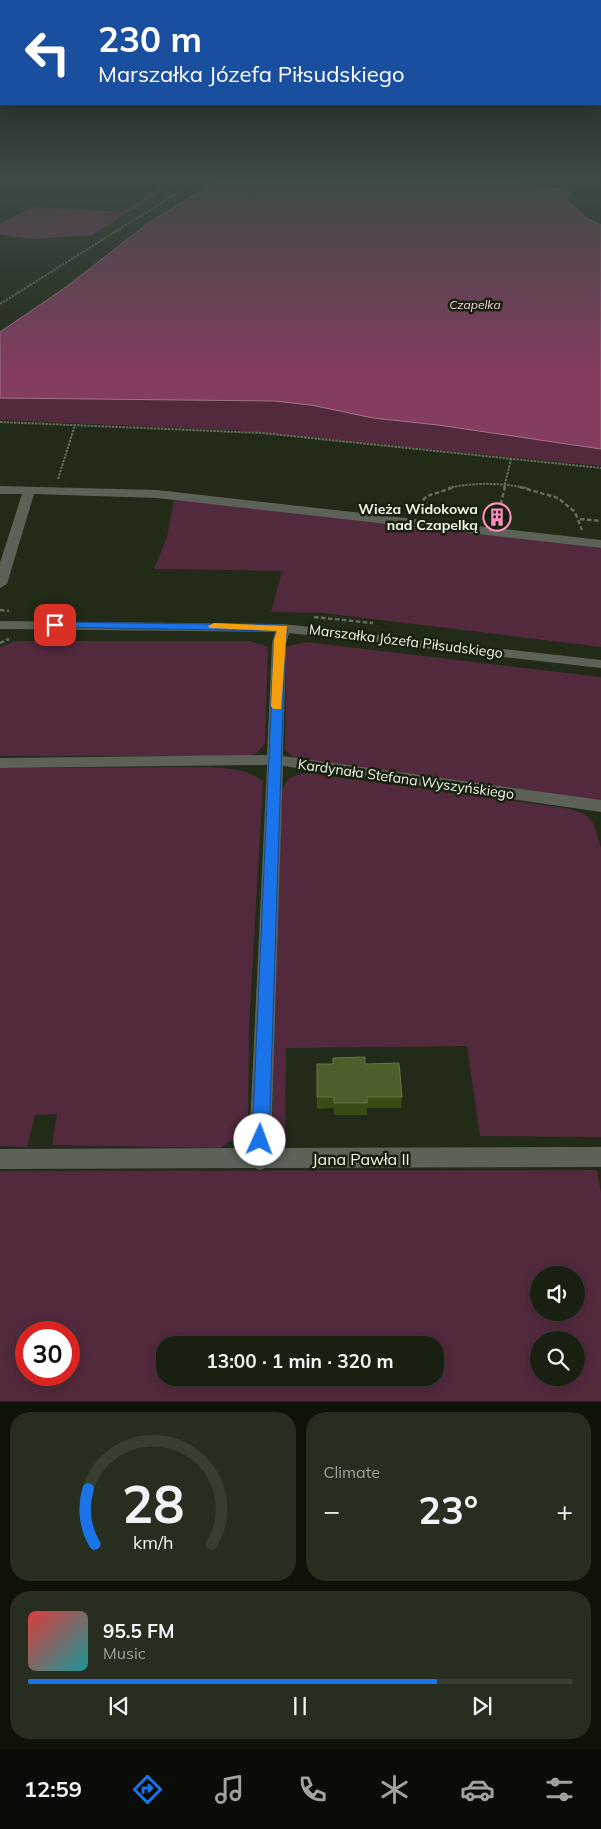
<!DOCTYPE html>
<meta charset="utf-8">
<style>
body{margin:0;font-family:Mulish,sans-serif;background:#272d1f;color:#f1f3f6;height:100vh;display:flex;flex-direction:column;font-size:19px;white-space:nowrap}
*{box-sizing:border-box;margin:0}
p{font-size:16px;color:#9fa39f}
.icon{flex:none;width:28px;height:28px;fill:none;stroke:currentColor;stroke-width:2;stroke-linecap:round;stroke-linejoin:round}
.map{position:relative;height:1402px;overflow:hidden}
.side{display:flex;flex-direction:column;gap:10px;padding:10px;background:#0e1209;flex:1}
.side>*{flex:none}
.hud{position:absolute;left:0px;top:0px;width:601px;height:105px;box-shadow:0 2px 12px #0003,0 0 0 1px #383e31;background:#1a4fa0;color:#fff;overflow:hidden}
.tools{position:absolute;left:530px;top:1266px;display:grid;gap:10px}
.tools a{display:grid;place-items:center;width:55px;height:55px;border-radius:50%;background:#1a2011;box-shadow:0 2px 12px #0003,0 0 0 1px #383e31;font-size:25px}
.speed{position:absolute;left:15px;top:1321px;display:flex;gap:10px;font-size:25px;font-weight:700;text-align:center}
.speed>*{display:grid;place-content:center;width:65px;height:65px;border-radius:50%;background:#1a2011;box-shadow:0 2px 12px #0003,0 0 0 1px #383e31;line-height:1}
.speed .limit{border:8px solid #d22;background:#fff;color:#111}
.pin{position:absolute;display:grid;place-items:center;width:42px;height:42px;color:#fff;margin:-21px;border-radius:10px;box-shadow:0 2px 8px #0006}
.me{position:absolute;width:55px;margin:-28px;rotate:2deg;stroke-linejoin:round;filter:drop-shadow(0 0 4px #0008)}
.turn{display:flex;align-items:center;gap:18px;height:105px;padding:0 15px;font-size:22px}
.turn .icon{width:65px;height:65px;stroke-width:2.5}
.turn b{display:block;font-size:35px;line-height:42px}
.big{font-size:38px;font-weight:700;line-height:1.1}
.side .tile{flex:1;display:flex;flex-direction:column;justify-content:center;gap:8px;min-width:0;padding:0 18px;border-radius:20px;background:#272d1f}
.side .dial{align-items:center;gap:0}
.dial svg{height:130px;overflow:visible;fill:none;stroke:#383e31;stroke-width:7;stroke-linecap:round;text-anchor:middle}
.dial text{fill:#f1f3f6;stroke:none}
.song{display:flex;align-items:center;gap:15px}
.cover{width:60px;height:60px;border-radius:8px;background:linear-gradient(135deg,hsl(0 70% 55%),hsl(180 70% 35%))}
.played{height:5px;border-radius:2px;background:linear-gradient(90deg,#1a73e8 75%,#383e31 75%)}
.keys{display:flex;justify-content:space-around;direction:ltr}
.heat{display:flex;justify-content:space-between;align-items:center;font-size:28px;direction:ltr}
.side .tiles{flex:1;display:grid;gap:10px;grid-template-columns:1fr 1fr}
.tile:last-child{grid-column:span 2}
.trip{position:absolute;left:156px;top:1336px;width:288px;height:50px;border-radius:20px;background:#1a2011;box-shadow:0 2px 12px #0003,0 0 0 1px #383e31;font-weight:700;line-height:50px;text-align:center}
.tab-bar{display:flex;height:80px;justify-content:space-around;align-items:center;background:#0a0d07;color:#9fa39f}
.tab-bar .icon{width:35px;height:35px}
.tab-bar .on{color:#1a73e8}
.tab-bar b{font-size:22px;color:#f1f3f6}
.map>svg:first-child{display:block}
.green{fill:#53293e;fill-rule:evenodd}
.forest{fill:#7b3458}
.water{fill:#843c60;stroke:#a47489}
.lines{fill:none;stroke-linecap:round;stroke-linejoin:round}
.path-far1{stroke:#646c5a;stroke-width:2;stroke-dasharray:2.5 1;stroke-linecap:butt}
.path{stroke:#646c5a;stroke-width:2.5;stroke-dasharray:4.5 2.5;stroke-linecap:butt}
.minor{fill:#5d6258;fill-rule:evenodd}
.wall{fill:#384c13}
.building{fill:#4c5e2a;stroke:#657648}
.route{fill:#1a73e8;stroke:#114b97}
.slow{fill:#f59e0b}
.labels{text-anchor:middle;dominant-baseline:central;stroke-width:5;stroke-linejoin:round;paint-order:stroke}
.far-water-label{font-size:12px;font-style:italic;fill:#f8ccdf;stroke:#18210d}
.poi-label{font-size:14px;font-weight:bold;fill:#f0f7ea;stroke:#18210d;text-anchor:end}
.street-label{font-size:14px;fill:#f0f7ea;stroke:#18210d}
.near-street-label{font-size:16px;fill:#f0f7ea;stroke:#18210d}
</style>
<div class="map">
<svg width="601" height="1402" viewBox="0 0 601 1402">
<rect width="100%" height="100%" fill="#222b17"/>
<g class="green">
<path d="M0 398 274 401 311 405 373 418 438 425 601 449V466L247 431 0 420Z"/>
<path d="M174 499 601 548V647L323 613 271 612 282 571 154 569 167 537Z"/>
<path d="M16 641H250L268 647 265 743 257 753 247 756H0V647Z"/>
<path d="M306 642 601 677V802L295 759 285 750 286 647Z"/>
<path d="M209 767C229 769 248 768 263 782L249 1027 248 1125 241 1134 220 1148 52 1145 57 1114 35 1115 27 1147 0 1146V768Z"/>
<path d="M307 773 565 808C594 814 593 821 601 848V1137L480 1136 467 1046 286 1048 285 1141 272 1125 282 790C288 777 293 775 307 773Z"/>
<path d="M597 1170 601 1193V1401H0V1171ZM539 1275H576V1312H539ZM26 1332H69V1375H26ZM539 1340H576V1378H539ZM165 1345H435V1378H165Z"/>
</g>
<path class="forest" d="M176 178H183L92 235 35 239 0 235V224L32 207 123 212Z"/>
<path class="water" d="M220 178H483L570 191 567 197V201L588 219 601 225V449L438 425 373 418 311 405 274 401 0 398V332L66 287 147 224Z"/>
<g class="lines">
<g class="path-far1">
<path d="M517 178 601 186"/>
<path d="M0 304 201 178"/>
<path d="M0 422 262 433 601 468"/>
<path d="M58 479 75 425"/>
<path d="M448 488C475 482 500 483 527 488"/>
<path d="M504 488 511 459"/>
</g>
<g class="path">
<path d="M520 487 558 498 575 512 582 530"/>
<path d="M413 510 427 496 455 487"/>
<path d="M499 511 505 487"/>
<path d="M485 518 487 510 509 513 508 520"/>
<path d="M580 519 601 521"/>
<path d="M0 610 9 611"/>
<path d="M314 617 373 623"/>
<path d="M0 643 9 639"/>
</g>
<g class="minor">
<path d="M0 486 157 490 601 540V548L157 498 34 494 7 584 0 588V563L22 494H0Z"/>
<path d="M0 621 283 624 601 660V668L289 633 286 644 283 756 601 800V812L283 766 271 1148 601 1147V1167L265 1168 260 1170 255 1168 0 1169V1149L249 1148 267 765 0 768V758L267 755 272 644 275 632 0 629Z"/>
</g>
</g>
<path class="wall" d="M317 1064H365L402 1097 401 1108H367V1115H334V1108L317 1109Z"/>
<path class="building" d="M365 1057V1064L399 1063 402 1097H367V1103H334V1097H317V1064H333V1058Z"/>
<linearGradient id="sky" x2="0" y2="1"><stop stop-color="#13180d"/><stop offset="0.48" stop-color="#3e4a47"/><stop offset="1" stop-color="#3e4a47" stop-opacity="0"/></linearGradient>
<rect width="601" height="374" fill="url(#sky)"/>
<path class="route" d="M55 622 283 625 288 628 285 644 269 1140 266 1145 260 1147 255 1145 252 1140 274 644 277 631 52 627 50 625Z"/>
<path class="slow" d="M214 623 287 626 281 709H273L271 706 274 640 277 631 210 628 208 626Z"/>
<defs>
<g id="building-ring" transform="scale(1.4375)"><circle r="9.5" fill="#18210d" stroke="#fc8fc3" stroke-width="1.5"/><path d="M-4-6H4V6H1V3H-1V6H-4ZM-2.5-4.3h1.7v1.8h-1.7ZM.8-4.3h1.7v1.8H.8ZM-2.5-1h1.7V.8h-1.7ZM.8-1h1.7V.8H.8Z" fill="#fc8fc3"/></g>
</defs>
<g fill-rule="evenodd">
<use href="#building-ring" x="497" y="517"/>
</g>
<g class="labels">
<g class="far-water-label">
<text x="475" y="304">Czapelka</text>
</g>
<g class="poi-label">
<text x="478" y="509">Wieża Widokowa<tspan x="478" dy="16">nad Czapelką</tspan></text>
</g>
<g class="street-label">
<text transform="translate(406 641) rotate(7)">Marszałka Józefa Piłsudskiego</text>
<text transform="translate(406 779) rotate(8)">Kardynała Stefana Wyszyńskiego</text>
</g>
<g class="near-street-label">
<text x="361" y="1159">Jana Pawła II</text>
</g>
</g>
</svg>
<div class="tools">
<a><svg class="icon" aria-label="sound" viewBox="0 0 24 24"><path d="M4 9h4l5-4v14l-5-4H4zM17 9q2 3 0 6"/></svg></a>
<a><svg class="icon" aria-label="search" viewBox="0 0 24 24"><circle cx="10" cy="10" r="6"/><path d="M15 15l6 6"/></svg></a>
</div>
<div class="speed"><div class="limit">30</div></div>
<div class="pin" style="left:55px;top:625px;background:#d93025"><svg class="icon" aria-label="arrive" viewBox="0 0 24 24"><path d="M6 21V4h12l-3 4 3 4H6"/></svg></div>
<svg class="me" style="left:260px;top:1140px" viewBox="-20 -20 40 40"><circle r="19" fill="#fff"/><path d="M0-13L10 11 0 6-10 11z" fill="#1a73e8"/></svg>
<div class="trip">13:00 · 1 min · 320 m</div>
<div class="hud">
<div class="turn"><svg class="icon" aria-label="left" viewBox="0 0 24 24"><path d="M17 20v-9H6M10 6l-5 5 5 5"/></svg><div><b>230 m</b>Marszałka Józefa Piłsudskiego</div></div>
</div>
</div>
<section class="side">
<div class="tiles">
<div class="tile dial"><svg viewBox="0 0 100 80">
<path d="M14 69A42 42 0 1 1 86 69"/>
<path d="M14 69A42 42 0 0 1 10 35" stroke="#1a73e8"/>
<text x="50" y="56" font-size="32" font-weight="700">28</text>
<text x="50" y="72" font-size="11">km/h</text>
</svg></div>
<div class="tile"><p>Climate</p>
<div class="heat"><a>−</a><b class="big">23°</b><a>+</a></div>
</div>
<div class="tile">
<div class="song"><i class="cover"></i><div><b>95.5 FM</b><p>Music</p></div></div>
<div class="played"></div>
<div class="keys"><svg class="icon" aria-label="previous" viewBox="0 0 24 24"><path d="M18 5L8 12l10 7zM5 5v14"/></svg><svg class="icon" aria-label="pause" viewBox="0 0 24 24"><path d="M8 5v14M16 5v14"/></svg><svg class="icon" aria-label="next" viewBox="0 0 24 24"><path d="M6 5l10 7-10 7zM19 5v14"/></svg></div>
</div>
</div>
</section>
<nav class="tab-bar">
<b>12:59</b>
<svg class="icon on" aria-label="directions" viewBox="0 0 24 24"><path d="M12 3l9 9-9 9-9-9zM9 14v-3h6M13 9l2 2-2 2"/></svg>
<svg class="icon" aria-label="music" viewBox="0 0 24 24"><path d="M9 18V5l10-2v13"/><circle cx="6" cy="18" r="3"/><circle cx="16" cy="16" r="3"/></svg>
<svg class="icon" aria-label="phone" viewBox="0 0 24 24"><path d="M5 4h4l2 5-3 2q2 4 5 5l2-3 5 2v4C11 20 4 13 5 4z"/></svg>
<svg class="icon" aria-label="climate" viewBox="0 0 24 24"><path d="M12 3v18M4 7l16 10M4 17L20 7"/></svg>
<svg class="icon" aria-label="car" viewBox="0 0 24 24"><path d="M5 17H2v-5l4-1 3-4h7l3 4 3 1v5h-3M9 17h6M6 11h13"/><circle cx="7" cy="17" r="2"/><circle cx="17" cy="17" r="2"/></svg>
<svg class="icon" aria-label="filters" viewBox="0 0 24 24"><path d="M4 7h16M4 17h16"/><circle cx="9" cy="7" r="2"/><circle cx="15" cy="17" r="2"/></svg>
</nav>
